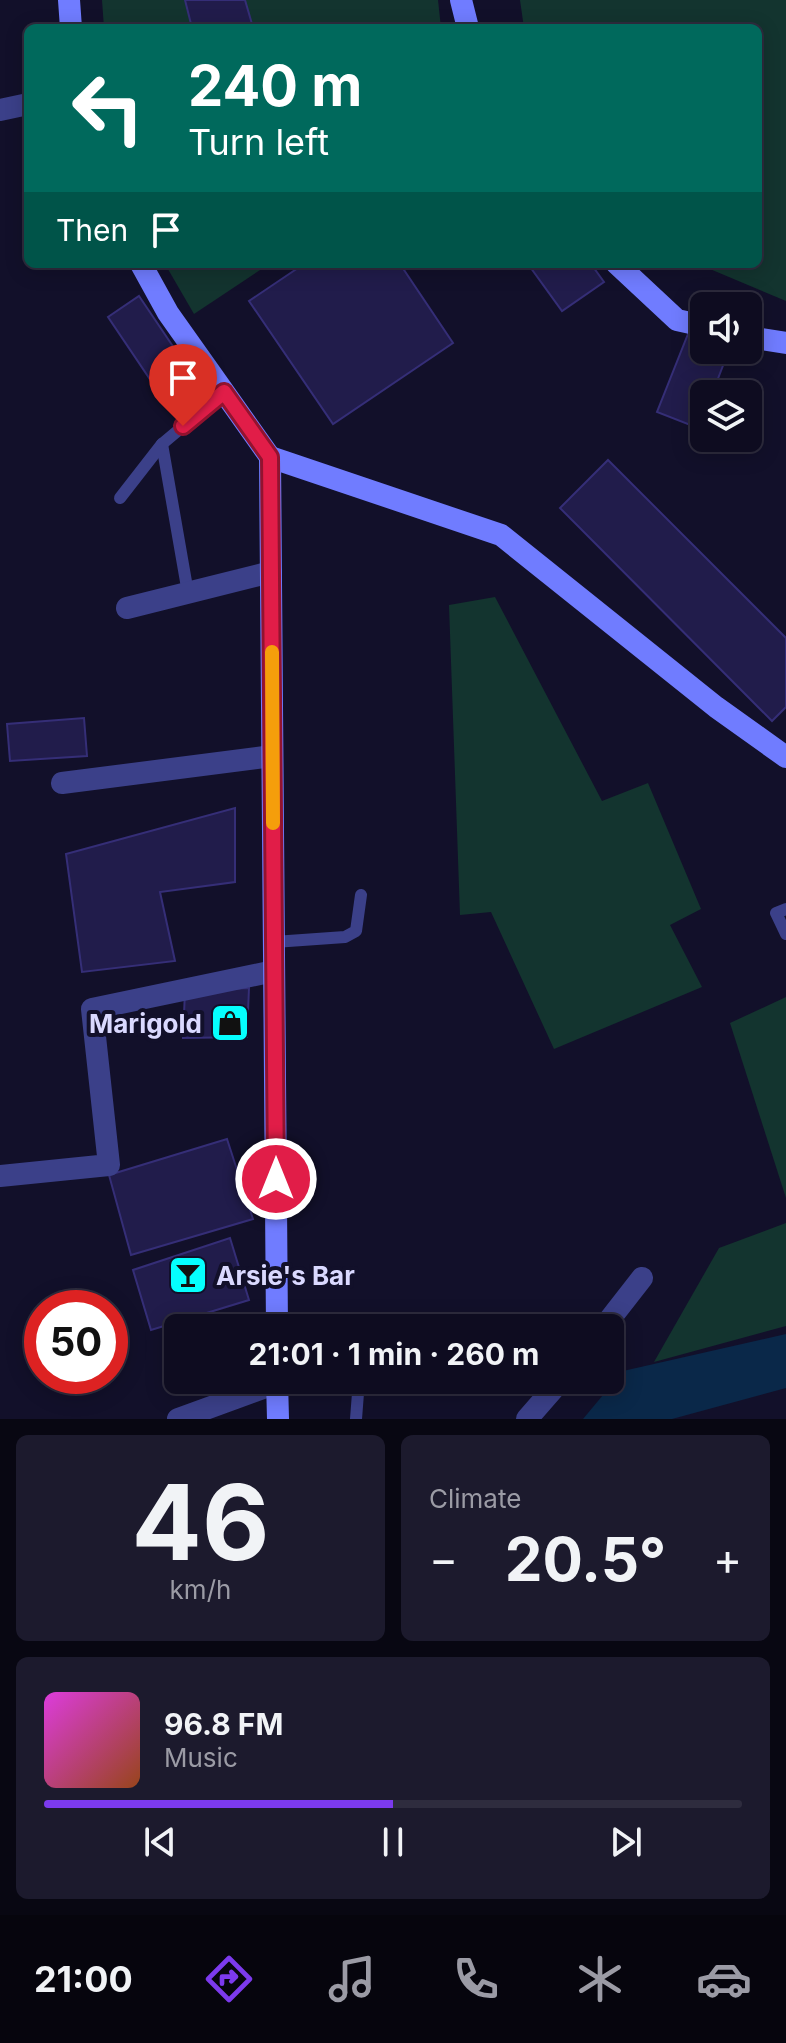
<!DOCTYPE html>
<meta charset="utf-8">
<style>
body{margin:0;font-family:Inter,sans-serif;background:#1c1a2d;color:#f1f3f6;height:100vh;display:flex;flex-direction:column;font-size:30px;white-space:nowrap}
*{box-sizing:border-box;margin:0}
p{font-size:26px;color:#9b9ba5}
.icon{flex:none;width:44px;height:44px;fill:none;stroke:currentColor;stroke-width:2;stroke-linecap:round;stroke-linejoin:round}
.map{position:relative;height:1419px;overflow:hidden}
.side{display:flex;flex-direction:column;gap:16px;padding:16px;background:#080712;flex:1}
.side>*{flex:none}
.hud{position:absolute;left:24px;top:24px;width:738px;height:244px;border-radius:12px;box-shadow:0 4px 20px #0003,0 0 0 2px #2e2c3e;background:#00695c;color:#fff;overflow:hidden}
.buttons{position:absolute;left:690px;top:292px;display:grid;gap:16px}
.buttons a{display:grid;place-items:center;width:72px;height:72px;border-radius:12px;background:#0e0c20;box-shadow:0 4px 20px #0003,0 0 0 2px #2e2c3e;font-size:40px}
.speed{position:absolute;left:24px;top:1290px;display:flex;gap:16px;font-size:40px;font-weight:700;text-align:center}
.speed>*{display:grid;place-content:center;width:104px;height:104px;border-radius:50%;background:#0e0c20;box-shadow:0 4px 20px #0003,0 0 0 2px #2e2c3e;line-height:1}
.speed .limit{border:12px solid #d22;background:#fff;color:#111}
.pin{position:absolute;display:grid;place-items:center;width:68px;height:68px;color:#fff;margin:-82px -34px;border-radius:50% 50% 50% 0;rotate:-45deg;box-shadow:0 0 8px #0007}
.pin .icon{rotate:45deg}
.me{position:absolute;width:88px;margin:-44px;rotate:0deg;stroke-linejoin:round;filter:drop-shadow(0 0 6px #0008)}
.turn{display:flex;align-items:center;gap:28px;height:168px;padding:0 32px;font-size:36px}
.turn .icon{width:104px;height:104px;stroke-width:2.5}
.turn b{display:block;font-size:56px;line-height:68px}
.then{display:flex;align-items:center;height:76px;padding:0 32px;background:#0003;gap:16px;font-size:30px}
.big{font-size:60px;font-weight:700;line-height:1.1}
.side .widget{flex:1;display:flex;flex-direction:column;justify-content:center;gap:12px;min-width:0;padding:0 28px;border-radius:12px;background:#1c1a2d}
.side .dial{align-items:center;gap:0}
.dial b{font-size:104px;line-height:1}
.song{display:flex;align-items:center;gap:24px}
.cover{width:96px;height:96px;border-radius:12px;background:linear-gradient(135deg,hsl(300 70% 55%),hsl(20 70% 35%))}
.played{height:8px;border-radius:4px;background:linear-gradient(90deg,#7c3aed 50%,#2e2c3e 50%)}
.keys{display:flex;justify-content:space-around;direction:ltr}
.heat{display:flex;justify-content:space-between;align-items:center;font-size:44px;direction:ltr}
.side .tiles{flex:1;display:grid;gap:16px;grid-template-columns:1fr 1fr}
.widget:last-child{grid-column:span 2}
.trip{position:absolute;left:164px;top:1314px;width:460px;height:80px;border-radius:12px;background:#0e0c20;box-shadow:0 4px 20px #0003,0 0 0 2px #2e2c3e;font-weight:700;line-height:80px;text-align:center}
.dock{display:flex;height:128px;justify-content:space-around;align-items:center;background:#06050d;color:#9b9ba5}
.dock .icon{width:56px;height:56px}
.dock .active{color:#7c3aed}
.dock b{font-size:36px;color:#f1f3f6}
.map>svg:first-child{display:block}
.green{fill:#13342f}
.water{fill:#0a2849}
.building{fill:#211c4b;stroke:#352e77;stroke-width:2}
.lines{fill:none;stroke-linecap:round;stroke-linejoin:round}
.service{stroke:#3b4089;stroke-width:12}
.minor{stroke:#3b4089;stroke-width:22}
.secondary{stroke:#707cff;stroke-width:22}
.route-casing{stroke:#92132f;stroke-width:20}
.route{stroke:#e11d48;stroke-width:14}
.slow{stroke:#f59e0b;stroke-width:14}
.labels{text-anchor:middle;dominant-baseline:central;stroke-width:8;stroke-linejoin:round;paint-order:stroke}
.poi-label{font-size:26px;font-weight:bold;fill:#dad9ff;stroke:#12102a;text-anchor:end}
</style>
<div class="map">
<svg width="786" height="1419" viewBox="0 0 786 1419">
<rect width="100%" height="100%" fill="#12102a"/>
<g class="green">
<path d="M102 0H438L441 28H104Z"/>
<path d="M520 0H786V301L698 264H758V28H524Z"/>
<path d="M165 264H269L194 314Z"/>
<path d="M495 597 602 801 648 783 701 909 670 925 702 987 554 1049 491 912 460 915 449 605Z"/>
<path d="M786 997V1198L730 1023Z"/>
<path d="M786 1223V1326L654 1362 719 1248Z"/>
</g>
<path class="water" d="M786 1334V1388L672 1419H583L623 1371Z"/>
<g class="building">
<path d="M185 0H245L252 24 237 28H192Z"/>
<path d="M304 264H400L453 343 333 424 249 301Z"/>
<path d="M528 264H591L604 282 562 311Z"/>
<path d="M139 296 199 385 168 406 108 317Z"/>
<path d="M688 334 704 340V350H729L712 394H704V414L698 428 657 412Z"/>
<path d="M608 460 786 638V707L772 721 560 508Z"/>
<path d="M84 718 87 756 10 761 7 724Z"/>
<path d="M235 808V882L160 892 175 961 82 972 66 854Z"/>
<path d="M249 988 247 1037 183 1038 185 991Z"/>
<path d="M227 1139 253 1219 131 1255 109 1175Z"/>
<path d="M230 1238 249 1300 151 1330 133 1270Z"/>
</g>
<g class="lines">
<g class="service">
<path d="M162 444 188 593"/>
<path d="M120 498 162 444 224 392"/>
<path d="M786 909 776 913 786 934"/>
<path d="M274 942 345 937 356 931 361 895"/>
<path d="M362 1328 363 1320 446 1322 488 1328"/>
<path d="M356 1419 359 1380"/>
</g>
<g class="minor">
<path d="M0 110 28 104"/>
<path d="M127 608 271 572"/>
<path d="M62 783 272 756"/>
<path d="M0 1176 109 1165 92 1009 274 971"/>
<path d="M603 1328 642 1278"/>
<path d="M178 1419 277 1383"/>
<path d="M527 1419 561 1380"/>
</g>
<g class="secondary">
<path d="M69 0 71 28"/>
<path d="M461 0 468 28"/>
<path d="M141 264 168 313 270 457 277 1328"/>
<path d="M617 264 677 320 704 326"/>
<path d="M748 337 786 343"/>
<path d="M270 457 501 535 716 707 786 757"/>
<path d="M277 1380 278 1419"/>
</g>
</g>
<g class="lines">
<g class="route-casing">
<path id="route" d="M183 426 224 392 270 457 276 1179"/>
</g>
<use href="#route" class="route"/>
<path class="slow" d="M272 652 273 823"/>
</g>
<defs>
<g id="shop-square" transform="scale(2)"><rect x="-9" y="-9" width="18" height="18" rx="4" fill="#05fffe" stroke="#12102a"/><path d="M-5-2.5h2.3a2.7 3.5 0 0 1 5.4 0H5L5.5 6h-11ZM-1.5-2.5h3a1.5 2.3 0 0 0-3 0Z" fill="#111"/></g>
<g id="bar-square" transform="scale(2)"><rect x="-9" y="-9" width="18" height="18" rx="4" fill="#05fffe" stroke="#12102a"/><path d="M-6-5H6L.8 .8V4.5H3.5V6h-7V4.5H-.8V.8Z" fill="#111"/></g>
</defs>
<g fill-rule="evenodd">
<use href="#shop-square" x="230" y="1023"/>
<use href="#bar-square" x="188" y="1275"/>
</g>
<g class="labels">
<g class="poi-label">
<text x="202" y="1023">Marigold</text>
<text x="216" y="1275" text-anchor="start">Arsie's Bar</text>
</g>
</g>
</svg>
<div class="buttons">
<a><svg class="icon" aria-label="sound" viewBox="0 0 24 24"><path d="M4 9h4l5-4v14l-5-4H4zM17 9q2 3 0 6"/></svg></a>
<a><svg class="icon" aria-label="layers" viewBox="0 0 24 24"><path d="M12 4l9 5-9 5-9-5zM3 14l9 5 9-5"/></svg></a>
</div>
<div class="speed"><div class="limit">50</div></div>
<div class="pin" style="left:183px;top:426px;background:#d93025"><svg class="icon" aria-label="arrive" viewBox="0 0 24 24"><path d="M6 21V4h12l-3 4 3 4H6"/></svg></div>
<svg class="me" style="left:276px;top:1179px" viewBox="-20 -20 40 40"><circle r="17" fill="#e11d48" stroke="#fff" stroke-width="3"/><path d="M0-11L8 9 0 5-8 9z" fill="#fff"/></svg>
<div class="trip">21:01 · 1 min · 260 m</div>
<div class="hud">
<div class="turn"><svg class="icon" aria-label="left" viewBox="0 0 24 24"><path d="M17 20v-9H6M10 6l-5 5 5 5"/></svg><div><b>240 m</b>Turn left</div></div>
<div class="then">Then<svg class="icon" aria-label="arrive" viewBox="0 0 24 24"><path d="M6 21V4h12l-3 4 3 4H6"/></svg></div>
</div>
</div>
<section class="side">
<div class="tiles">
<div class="widget dial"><b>46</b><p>km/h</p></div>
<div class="widget"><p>Climate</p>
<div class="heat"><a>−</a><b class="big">20.5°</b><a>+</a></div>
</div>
<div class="widget">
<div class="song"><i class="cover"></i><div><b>96.8 FM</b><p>Music</p></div></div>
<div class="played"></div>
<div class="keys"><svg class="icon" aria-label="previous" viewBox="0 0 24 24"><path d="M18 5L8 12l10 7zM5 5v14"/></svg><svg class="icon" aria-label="pause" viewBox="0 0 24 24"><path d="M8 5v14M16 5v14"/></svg><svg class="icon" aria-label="next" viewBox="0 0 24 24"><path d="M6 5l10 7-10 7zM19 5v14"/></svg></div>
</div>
</div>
</section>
<nav class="dock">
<b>21:00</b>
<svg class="icon active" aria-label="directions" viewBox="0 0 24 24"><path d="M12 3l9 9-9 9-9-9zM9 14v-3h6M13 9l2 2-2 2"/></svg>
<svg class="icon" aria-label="music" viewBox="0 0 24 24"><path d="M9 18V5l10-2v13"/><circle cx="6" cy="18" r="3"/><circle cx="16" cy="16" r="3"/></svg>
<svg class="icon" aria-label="phone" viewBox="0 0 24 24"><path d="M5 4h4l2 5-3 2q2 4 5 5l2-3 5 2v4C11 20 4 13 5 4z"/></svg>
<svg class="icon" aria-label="climate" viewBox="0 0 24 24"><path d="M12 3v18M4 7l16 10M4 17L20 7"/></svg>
<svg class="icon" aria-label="car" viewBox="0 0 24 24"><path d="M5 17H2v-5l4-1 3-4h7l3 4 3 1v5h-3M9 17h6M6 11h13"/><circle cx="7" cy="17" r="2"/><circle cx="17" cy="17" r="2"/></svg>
</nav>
